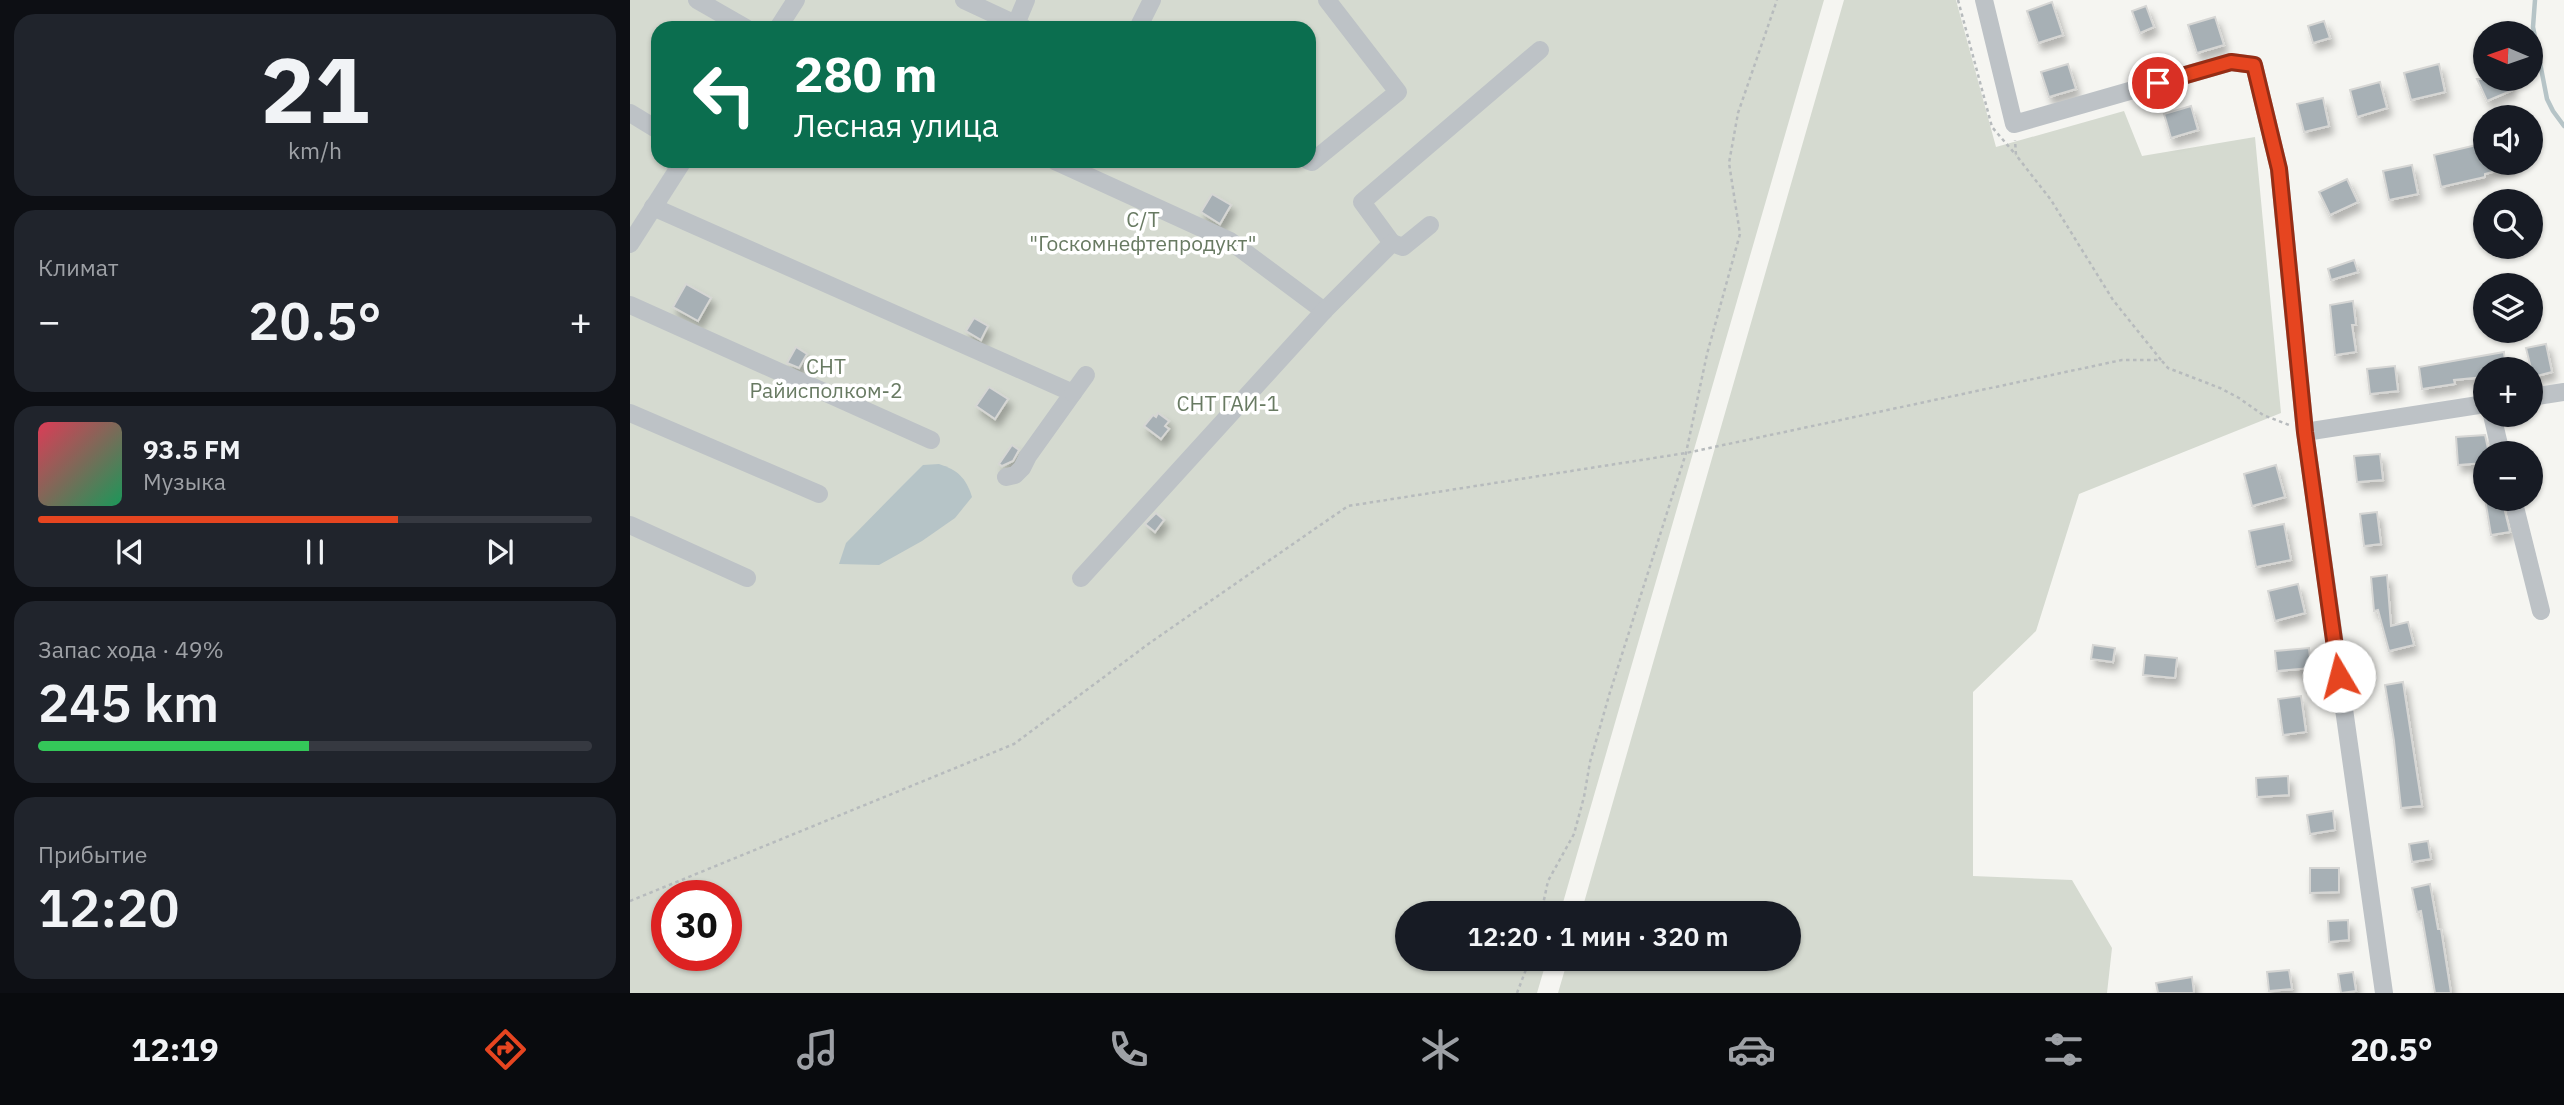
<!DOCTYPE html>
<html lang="ru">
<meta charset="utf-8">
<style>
body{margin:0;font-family:"IBM Plex Sans",sans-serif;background:#20242c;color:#f1f3f6;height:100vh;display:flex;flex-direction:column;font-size:26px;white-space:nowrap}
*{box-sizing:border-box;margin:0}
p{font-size:23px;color:#9ea1a6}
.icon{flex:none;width:38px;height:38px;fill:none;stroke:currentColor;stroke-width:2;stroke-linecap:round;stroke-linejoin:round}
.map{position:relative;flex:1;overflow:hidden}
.details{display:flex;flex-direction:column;gap:14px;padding:14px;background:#0d0f14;width:630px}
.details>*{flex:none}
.guide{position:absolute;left:21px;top:21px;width:665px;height:147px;border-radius:21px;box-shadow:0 2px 5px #0004;background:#0b6e4f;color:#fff;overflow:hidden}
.needle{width:46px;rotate:272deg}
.tools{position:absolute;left:1843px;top:21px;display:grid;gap:14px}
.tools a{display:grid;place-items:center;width:70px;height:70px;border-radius:50%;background:#171b24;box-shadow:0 2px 5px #0004;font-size:35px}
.speed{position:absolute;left:21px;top:880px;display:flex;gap:14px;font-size:35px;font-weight:700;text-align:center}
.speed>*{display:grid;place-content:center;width:91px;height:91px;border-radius:50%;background:#171b24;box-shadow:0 2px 5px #0004;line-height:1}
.speed .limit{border:10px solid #d22;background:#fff;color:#111}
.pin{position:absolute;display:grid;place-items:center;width:60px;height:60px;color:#fff;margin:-30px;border:4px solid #fff;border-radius:50%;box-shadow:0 2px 7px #0007}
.me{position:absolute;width:77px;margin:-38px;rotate:352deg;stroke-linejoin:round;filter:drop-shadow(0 0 5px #0008)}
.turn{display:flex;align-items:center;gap:24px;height:147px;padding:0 28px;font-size:32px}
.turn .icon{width:91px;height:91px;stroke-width:2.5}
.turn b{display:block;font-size:49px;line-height:60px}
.big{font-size:52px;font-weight:600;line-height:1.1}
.details .widget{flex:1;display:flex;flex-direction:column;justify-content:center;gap:10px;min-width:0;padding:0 24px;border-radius:21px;background:#20242c}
.details .dial{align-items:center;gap:0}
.dial b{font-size:91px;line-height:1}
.song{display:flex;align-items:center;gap:21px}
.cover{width:84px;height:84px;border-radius:10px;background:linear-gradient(135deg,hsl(350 70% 55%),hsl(150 70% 35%))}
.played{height:7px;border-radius:4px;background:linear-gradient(90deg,#e64520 65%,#363941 65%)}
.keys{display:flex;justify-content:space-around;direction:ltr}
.heat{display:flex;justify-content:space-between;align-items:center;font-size:38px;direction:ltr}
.charge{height:10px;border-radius:5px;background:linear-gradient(90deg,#34c759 49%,#363941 0)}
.trip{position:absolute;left:765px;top:901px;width:406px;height:70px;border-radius:35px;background:#171b24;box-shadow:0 2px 5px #0004;font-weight:600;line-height:70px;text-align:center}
.menu{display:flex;height:112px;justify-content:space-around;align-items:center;background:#090b0e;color:#9ea1a6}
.menu .icon{width:49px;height:49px}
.menu .on{color:#e64520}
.menu b{font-size:32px;color:#f1f3f6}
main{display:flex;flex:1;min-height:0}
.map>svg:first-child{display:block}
.green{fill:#d5dad0;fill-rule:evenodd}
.water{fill:#b6c4c7}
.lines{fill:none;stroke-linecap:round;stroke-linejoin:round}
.stream{stroke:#b6c4c7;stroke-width:4.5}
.building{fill:#a7b0b5;stroke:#d6d6d4;stroke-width:2;filter:url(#shadow)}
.path{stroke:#b7bbbd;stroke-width:2.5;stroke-dasharray:3.5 3.5;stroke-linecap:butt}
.minor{stroke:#bdc2c6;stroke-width:18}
.route-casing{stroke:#962d15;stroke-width:18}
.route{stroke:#e64520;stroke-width:12}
.labels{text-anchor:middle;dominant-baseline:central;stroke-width:7;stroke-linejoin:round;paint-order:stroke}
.park-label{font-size:21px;fill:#687a62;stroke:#fff}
</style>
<main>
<section class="details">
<div class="widget dial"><b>21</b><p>km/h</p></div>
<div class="widget"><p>Климат</p>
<div class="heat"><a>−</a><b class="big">20.5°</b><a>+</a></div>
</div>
<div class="widget">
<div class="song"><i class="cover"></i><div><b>93.5 FM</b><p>Музыка</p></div></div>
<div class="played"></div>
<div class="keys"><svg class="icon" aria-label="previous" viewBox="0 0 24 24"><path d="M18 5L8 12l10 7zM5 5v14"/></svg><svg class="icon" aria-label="pause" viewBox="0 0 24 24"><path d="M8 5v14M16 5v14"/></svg><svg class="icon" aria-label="next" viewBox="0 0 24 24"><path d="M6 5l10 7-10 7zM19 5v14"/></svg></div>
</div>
<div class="widget"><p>Запас хода · 49%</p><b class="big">245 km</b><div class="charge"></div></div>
<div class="widget"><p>Прибытие</p><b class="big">12:20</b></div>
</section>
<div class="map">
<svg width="1934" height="993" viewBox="0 0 1934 993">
<defs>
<filter id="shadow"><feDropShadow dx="4" dy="7" stdDeviation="3.5" flood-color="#0004"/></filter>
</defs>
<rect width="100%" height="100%" fill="#f5f5f1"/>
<g class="green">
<path d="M0 0H1194L930 913 777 914V959H917L907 993H0ZM28 28H679V161H28ZM37 896H96V956H37Z"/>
<path d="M1214 0H1326L1366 147 1494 111 1512 156 1625 137 1651 413 1449 494 1406 631 1343 692V876L1442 880 1482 948 1477 993H928L938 959H1158V914L951 913Z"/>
</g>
<path class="water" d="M309 464C328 470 336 478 342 497L325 518 292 541 249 565 209 564 216 543 272 486 293 465Z"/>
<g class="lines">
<path class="stream" d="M1905 0 1903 27 1917 99 1923 111 1934 126"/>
</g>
<g class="building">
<path d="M1422 2 1433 35 1408 43 1397 11Z"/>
<path d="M1516 6 1524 27 1510 33 1502 11Z"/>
<path d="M1585 17 1594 45 1567 53 1558 25Z"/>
<path d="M1694 21 1700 38 1683 43 1678 26Z"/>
<path d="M1438 64 1446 89 1419 97 1411 72Z"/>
<path d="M1809 64 1815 92 1781 100 1774 73Z"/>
<path d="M1847 79H1878L1883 90 1857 101Z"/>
<path d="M1750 82 1757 108 1727 117 1720 90Z"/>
<path d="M1693 98 1699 126 1674 132 1667 104Z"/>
<path d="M1561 106 1568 130 1541 138 1534 114Z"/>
<path d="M1855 143V163H1883L1884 166 1855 174V177L1811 187 1804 155Z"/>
<path d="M1782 165 1788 194 1759 200 1753 171Z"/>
<path d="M1717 179 1728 202 1700 215 1689 192Z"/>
<path d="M582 194 601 205 590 224 571 212Z"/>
<path d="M1724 260 1728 272 1701 280 1698 269Z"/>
<path d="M56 284 81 298 68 321 43 307Z"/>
<path d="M1723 301 1726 325H1722L1726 352 1705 355 1700 305Z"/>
<path d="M344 318 358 326 351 340 336 331Z"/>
<path d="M1916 344 1922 372 1903 377 1896 348Z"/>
<path d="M166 347 177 354 169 368 157 363Z"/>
<path d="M1874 352 1876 369H1855V377L1824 380 1825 384 1792 389 1789 367Z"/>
<path d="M1765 366 1768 391 1740 394 1737 369Z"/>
<path d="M359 387 378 399 365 419 346 406Z"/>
<path d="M528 413 539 421 535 426 539 429 531 439 514 426 523 415 526 417Z"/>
<path d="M1855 435 1859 453H1855V463L1828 465 1826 437Z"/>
<path d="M382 445 389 450 383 461 372 466 369 464Z"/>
<path d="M1750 454 1753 480 1727 482 1724 456Z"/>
<path d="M1646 465 1655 497 1622 506 1614 474Z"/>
<path d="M1855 499H1872L1880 532 1861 535Z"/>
<path d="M1747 512 1751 544 1734 546 1730 514Z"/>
<path d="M526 513 534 520 525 532 515 524Z"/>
<path d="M1654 524 1661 560 1626 567 1619 531Z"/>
<path d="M1757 575 1761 626 1778 622 1784 645 1759 651 1748 610 1744 611 1741 577Z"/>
<path d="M1668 584 1675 613 1645 621 1638 591Z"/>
<path d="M1463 645 1485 648 1483 662 1461 659Z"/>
<path d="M1679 648 1681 668 1647 671 1645 651Z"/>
<path d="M1515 655 1547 658 1545 678 1513 675Z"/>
<path d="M1773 682 1792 806 1771 808 1764 741 1755 685Z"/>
<path d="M1671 696 1676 732 1653 735 1648 699Z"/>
<path d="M1658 776 1659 795 1627 797 1626 778Z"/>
<path d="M1703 811 1705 830 1680 834 1677 815Z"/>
<path d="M1798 841 1801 859 1782 862 1779 844Z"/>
<path d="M1680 868H1709V892L1680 893Z"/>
<path d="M1800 884 1808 929H1811L1821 993H1805L1791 911 1787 912 1782 888Z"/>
<path d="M1718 920 1719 940 1699 942 1698 921Z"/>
<path d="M1659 970 1662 989 1639 991 1637 972Z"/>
<path d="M1723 972 1726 991 1711 993 1708 974Z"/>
<path d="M1562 977 1564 993H1528L1526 983Z"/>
</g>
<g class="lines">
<g class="path">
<path d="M1328 0 1362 127 1386 155"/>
<path d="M1532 361 1538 368 1590 388 1609 398 1633 415 1659 425"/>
<path d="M0 901 384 744 521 642 718 506 1056 453 1492 360H1531L1483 300 1421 200 1386 155 1385 140"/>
<path d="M911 914 918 881 944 834 954 797 960 762 980 692 1056 453 1077 354 1110 234 1099 163 1108 113 1147 0"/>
<path d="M887 993 900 959"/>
</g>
<g class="minor">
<path d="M67 0 116 28"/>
<path d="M334 0 394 28"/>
<path d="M1354 0 1384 124 1601 62 1624 65 1649 169 1675 432 1754 993"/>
<path d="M386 24 396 0"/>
<path d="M148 28 166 0"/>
<path d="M508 28 522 0"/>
<path d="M0 113 28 130"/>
<path d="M425 161 600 241 694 311"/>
<path d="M679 161 682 162 768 92 697 0"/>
<path d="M23 207 443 393 398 456 392 468 385 475 376 477"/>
<path d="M762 243 732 202 910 50"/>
<path d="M0 244 53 161"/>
<path d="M0 305 301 440"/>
<path d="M443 393 456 375"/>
<path d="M1900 397 1934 392"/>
<path d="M0 413 189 494"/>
<path d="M1862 415 1871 453"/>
<path d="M1675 432 1855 404"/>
<path d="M1883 499 1911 611"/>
<path d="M0 525 117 578"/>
<path d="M451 578 694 311 762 243 773 247 800 225"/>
</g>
</g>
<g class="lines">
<g class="route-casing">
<path id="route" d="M1528 83 1601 62 1624 65 1649 169 1675 432 1709 676"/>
</g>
<use href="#route" class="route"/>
</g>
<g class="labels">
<g class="park-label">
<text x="513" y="219">С/Т<tspan x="513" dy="24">"Госкомнефтепродукт"</tspan></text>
<text x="196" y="366">СНТ<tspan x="196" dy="24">Райисполком-2</tspan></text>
<text x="598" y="403">СНТ ГАИ-1</text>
</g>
</g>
</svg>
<div class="tools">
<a><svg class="needle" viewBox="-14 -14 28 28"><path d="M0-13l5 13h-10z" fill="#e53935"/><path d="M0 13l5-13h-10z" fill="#9ea1a6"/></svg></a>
<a><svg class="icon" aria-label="sound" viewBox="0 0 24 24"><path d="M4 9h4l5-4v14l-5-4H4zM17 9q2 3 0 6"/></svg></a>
<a><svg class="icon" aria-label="search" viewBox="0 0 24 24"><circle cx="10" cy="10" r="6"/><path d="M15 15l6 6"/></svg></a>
<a><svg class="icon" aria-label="layers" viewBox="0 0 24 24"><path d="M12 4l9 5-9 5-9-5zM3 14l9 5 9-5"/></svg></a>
<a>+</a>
<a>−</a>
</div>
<div class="speed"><div class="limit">30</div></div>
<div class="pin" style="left:1528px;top:83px;background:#d93025"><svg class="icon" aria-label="arrive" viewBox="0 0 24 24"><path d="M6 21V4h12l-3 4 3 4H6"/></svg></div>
<svg class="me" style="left:1709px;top:676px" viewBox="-20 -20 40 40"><circle r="19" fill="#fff"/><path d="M0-13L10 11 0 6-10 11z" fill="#e64520"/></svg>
<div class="trip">12:20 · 1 мин · 320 m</div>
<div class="guide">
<div class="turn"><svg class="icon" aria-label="left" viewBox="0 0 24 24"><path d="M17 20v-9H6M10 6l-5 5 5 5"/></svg><div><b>280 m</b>Лесная улица</div></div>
</div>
</div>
</main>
<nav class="menu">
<b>12:19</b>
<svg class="icon on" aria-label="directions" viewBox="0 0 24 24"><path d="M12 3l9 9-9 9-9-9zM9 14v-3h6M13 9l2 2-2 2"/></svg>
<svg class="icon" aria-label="music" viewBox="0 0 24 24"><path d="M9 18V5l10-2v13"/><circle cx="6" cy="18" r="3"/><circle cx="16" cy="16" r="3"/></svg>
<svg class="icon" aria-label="phone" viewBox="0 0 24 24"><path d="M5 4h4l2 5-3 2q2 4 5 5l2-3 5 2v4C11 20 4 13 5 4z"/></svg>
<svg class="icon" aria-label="climate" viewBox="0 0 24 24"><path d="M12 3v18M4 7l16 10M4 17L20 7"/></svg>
<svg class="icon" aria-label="car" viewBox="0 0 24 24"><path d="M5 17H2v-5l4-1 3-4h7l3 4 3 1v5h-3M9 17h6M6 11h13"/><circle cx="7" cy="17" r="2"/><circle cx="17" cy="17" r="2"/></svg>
<svg class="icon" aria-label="filters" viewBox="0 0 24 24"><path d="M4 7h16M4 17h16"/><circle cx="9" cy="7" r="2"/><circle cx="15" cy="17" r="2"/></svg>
<b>20.5°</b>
</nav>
